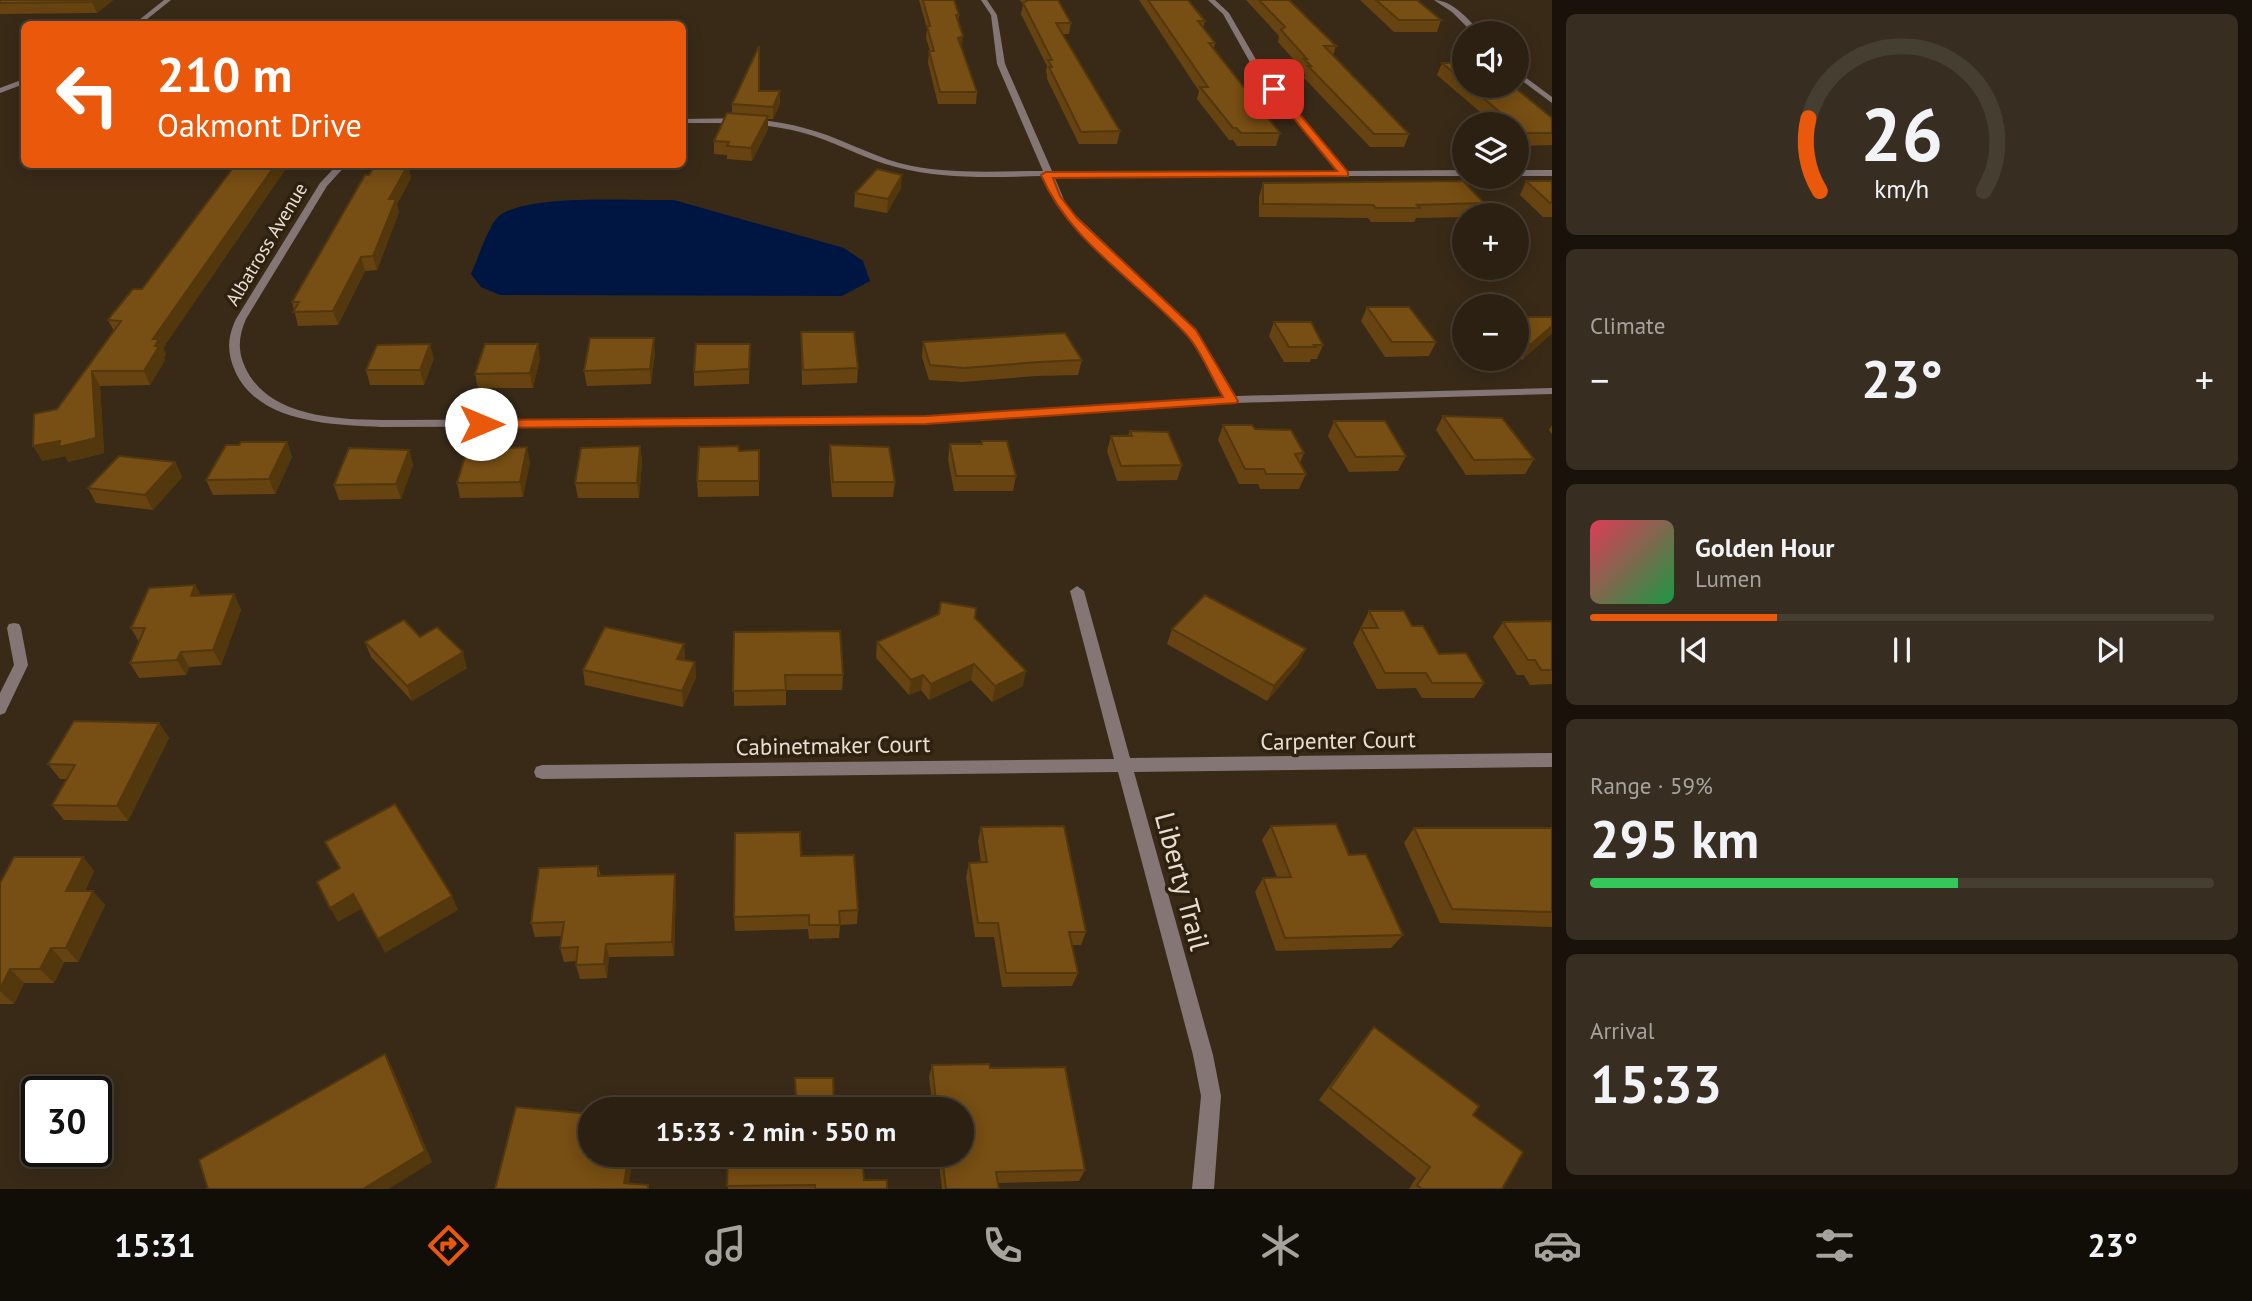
<!DOCTYPE html>
<meta charset="utf-8">
<style>
body{margin:0;font-family:"PT Sans",sans-serif;background:#372d20;color:#f1f3f6;height:100vh;display:flex;flex-direction:column;font-size:26px;white-space:nowrap}
*{box-sizing:border-box;margin:0}
p{font-size:23px;color:#a6a39f}
.icon{flex:none;width:38px;height:38px;fill:none;stroke:currentColor;stroke-width:2;stroke-linecap:round;stroke-linejoin:round}
.map{position:relative;flex:1;overflow:hidden}
.drawer{display:flex;flex-direction:column;gap:14px;padding:14px;background:#18120a;width:700px}
.drawer>*{flex:none}
.guide{position:absolute;left:21px;top:21px;width:665px;height:147px;border-radius:10px;box-shadow:0 4px 18px #0003,0 0 0 2px #473e32;background:#ea580c;color:#fff;overflow:hidden}
.fabs{position:absolute;left:1452px;top:21px;display:grid;gap:14px}
.fabs a{display:grid;place-items:center;width:77px;height:77px;border-radius:50%;background:#2b2012;box-shadow:0 4px 18px #0003,0 0 0 2px #473e32;font-size:35px}
.speed{position:absolute;left:21px;top:1076px;display:flex;gap:14px;font-size:35px;font-weight:700;text-align:center}
.speed>*{display:grid;place-content:center;width:91px;height:91px;border-radius:50%;background:#2b2012;box-shadow:0 4px 18px #0003,0 0 0 2px #473e32;line-height:1}
.speed .limit{border:4px solid #111;border-radius:10px;background:#fff;color:#111}
.pin{position:absolute;display:grid;place-items:center;width:60px;height:60px;color:#fff;margin:-30px;border-radius:14px;box-shadow:0 4px 10px #0006}
.me{position:absolute;width:77px;margin:-38px;rotate:90deg;stroke-linejoin:round;filter:drop-shadow(0 0 5px #0008)}
.turn{display:flex;align-items:center;gap:24px;height:147px;padding:0 21px;font-size:32px}
.turn .icon{width:91px;height:91px;stroke-width:2.5}
.turn b{display:block;font-size:49px;line-height:60px}
.big{font-size:52px;font-weight:800;line-height:1.1}
.drawer .tile{flex:1;display:flex;flex-direction:column;justify-content:center;gap:10px;min-width:0;padding:0 24px;border-radius:10px;background:#372d20}
.drawer .dial{align-items:center;gap:0}
.dial svg{height:182px;overflow:visible;fill:none;stroke:#473e32;stroke-width:7;stroke-linecap:round;text-anchor:middle}
.dial text{fill:#f1f3f6;stroke:none}
.song{display:flex;align-items:center;gap:21px}
.cover{width:84px;height:84px;border-radius:10px;background:linear-gradient(135deg,hsl(350 70% 55%),hsl(140 70% 35%))}
.played{height:7px;border-radius:4px;background:linear-gradient(90deg,#ea580c 30%,#473e32 30%)}
.keys{display:flex;justify-content:space-around;direction:ltr}
.heat{display:flex;justify-content:space-between;align-items:center;font-size:38px;direction:ltr}
.charge{height:10px;border-radius:5px;background:linear-gradient(90deg,#34c759 59%,#473e32 0)}
.trip{position:absolute;left:578px;top:1097px;width:396px;height:70px;border-radius:35px;background:#2b2012;box-shadow:0 4px 18px #0003,0 0 0 2px #473e32;font-weight:800;line-height:70px;text-align:center}
.tabs{display:flex;height:112px;justify-content:space-around;align-items:center;background:#110d07;color:#a6a39f}
.tabs .icon{width:49px;height:49px}
.tabs .selected{color:#ea580c}
.tabs b{font-size:32px;color:#f1f3f6}
main{display:flex;flex:1;min-height:0}
.map>svg:first-child{display:block}
.water{fill:#001642}
.lines{fill:none;stroke-linecap:round;stroke-linejoin:round}
.minor{fill:#837675;fill-rule:evenodd}
.wall{fill:#664310}
.shaded-wall{fill:#53370d}
.building{fill:#774e13;stroke:#53370d;stroke-width:2}
.route{fill:#ea580c;stroke:#983908;stroke-width:2}
.labels{text-anchor:middle;dominant-baseline:central;stroke-width:7;stroke-linejoin:round;paint-order:stroke}
.far-street-label{font-size:19px;fill:#e8ded3;stroke:#2f210f}
.street-label{font-size:23px;fill:#e8ded3;stroke:#2f210f}
.near-street-label{font-size:28px;fill:#e8ded3;stroke:#2f210f}
</style>
<main>
<div class="map">
<svg width="1552" height="1189" viewBox="0 0 1552 1189">
<rect width="100%" height="100%" fill="#392a18"/>
<path class="water" d="M674 200 844 248 863 261 870 281 842 296 500 295 481 287 471 274C477 261 489 224 499 216 529 193 634 201 674 200Z"/>
<g class="lines">
<g class="minor">
<path d="M164 0H171L141 24H134Z"/>
<path d="M981 0H987L997 15 1005 64 1052 171H1338L1256 73 1223 14 1208 0H1215L1229 13 1262 70 1347 171 1465 170V176H1054L1067 207 1196 330 1236 396 1552 388V394L1232 403 906 425 381 427C332 425 258 423 235 371 227 353 227 338 236 319L320 183 338 164H347L327 186 246 319C239 335 237 350 245 367 270 422 350 420 402 420L906 417 1224 397 1188 334 1060 210 1045 176C995 177 944 180 896 167 863 159 833 140 800 132 762 122 722 123 682 123V119C723 118 765 117 804 128 837 136 867 154 899 163 946 175 995 171 1043 171L997 64 991 15Z"/>
<path d="M1434 0C1452 0 1470 20 1480 33H1473L1452 12Z"/>
<path d="M1517 71 1552 97V103L1517 77Z"/>
<path d="M24 79V84L0 93V88Z"/>
<rect x="1517" y="170" width="35" height="6"/>
<path d="M1077 586 1084 591 1130 758 1552 753V767L1134 772 1213 1055 1221 1096 1214 1189H1192L1201 1096 1193 1055 1118 772 542 779 536 777 534 772 536 767 542 765 1114 759 1070 591Z"/>
<path d="M14 623 19 624 21 628 28 665 5 713 0 715V693L14 665 7 628 9 624Z"/>
</g>
</g>
<g class="wall">
<path d="M0 0H113L97 13 0 14Z"/>
<path d="M919 0H954L959 15 958 23 961 47 977 92 976 104H938L928 63 929 51H930L926 38 927 28Z"/>
<path d="M1020 0H1058L1071 23 1069 34H1062L1120 131 1117 144H1079L1047 79V75L1046 71 1047 66 1021 14 1023 5Z"/>
<path d="M1139 0H1188L1205 21 1203 28 1215 43 1214 48 1280 133 1276 146H1237L1233 140H1229L1197 99 1199 91Z"/>
<path d="M1246 0H1289L1336 46 1333 55 1409 134 1404 147H1370L1304 78 1305 75 1301 70V68L1278 42 1279 36Z"/>
<path d="M1360 0H1417L1441 20 1437 32H1394Z"/>
<path d="M1442 63H1465V86H1513L1552 118V145L1519 146 1517 144V124H1494L1437 75Z"/>
<path d="M759 91H780V104L773 119H768V129L752 161 727 159V155L714 154V141L732 114V104Z"/>
<path d="M236 164H289L163 348 166 354 164 357 165 360 150 385 100 386 104 453 68 462 65 456 42 461 57 409 114 331 108 320 142 289Z"/>
<path d="M408 165 411 178 397 204 399 212 377 270 365 271 338 325 298 326 292 302 369 175Z"/>
<path d="M1526 181H1552V217H1543L1520 195Z"/>
<path d="M1263 183 1484 203 1478 215H1465V217L1416 218 1414 222H1371L1368 218 1259 217V197Z"/>
<path d="M901 188 887 213 854 207 855 193Z"/>
<path d="M1367 307 1436 342 1429 356 1385 357 1361 321Z"/>
<path d="M1517 317H1552V333L1522 360 1517 356Z"/>
<path d="M1274 322 1323 345 1317 359H1311L1310 362H1284L1269 336Z"/>
<path d="M801 332 858 368 857 383 802 385Z"/>
<path d="M923 342 1082 360 1078 375 1036 376 962 382 929 380 922 357Z"/>
<path d="M750 344 749 384 694 386V372Z"/>
<path d="M655 353 651 384 587 386 584 371Z"/>
<path d="M434 358 424 385H370L366 370Z"/>
<path d="M540 358 533 388H478L475 374Z"/>
<path d="M1443 416 1534 459 1525 474 1466 475 1436 430Z"/>
<path d="M1334 421 1406 456 1398 471 1349 472 1328 436Z"/>
<path d="M1223 425 1255 429 1304 453 1300 463 1306 474 1299 489H1260L1258 484H1239L1218 440Z"/>
<path d="M1552 425V434L1549 430Z"/>
<path d="M1130 431 1182 465 1177 480 1117 481 1107 451 1111 436H1128Z"/>
<path d="M982 441 1016 476 1013 491H954L948 459 950 444H981Z"/>
<path d="M287 442 292 457 275 494 213 495 206 480 239 445Z"/>
<path d="M830 445 895 482 893 497H832L829 460Z"/>
<path d="M640 446 642 461 639 498H578L575 483Z"/>
<path d="M409 450 413 465 401 499 339 500 334 485Z"/>
<path d="M759 450V496L698 497 697 481 739 451Z"/>
<path d="M175 462 182 477 153 510 96 503 88 488Z"/>
<path d="M530 462 523 497 460 498 457 483Z"/>
<path d="M195 585 201 596 234 594 241 610 221 665 189 667 186 675 139 678 130 663 139 642 131 628Z"/>
<path d="M1369 611 1412 626 1439 654 1484 683 1474 698H1422L1416 688 1377 689 1353 643Z"/>
<path d="M975 618 1023 686 992 702 971 680 929 700 921 690 909 695 876 658 877 642Z"/>
<path d="M1552 621V684L1530 685 1524 675H1517L1493 637 1503 622Z"/>
<path d="M1172 629 1298 664 1267 701 1167 644Z"/>
<path d="M734 632 843 675 842 690H786V705L734 706Z"/>
<path d="M420 637 467 668 412 701 371 657 365 642Z"/>
<path d="M684 644 685 660 695 662 696 677 683 707 585 685 583 670Z"/>
<path d="M159 723 169 738 128 821 64 820 52 805 67 779H60L48 764Z"/>
<path d="M1271 826 1349 855 1403 935 1391 948 1276 951 1255 892 1263 878 1277 877 1262 840Z"/>
<path d="M981 827 1086 932 1081 945H1072L1078 973 1072 986 1002 987 994 937H975L966 877 969 863H981L978 841Z"/>
<path d="M1414 828H1552V927L1440 923 1404 843Z"/>
<path d="M801 856 858 910 857 924 840 925 839 938 809 939 808 929 735 931 734 917Z"/>
<path d="M83 857 94 871 85 891 105 905 78 962H64L54 983H24L14 1004H0V883Z"/>
<path d="M598 866 601 876 676 889 674 956 609 957 607 978 580 979 576 965 577 961 564 962 560 948 562 936 535 937 531 923Z"/>
<path d="M1374 1027 1473 1115 1502 1189H1409L1416 1178 1319 1100 1363 1040Z"/>
<path d="M932 1065 990 1068 1085 1170 1079 1181 998 1183 999 1189H942L938 1155H961V1110H933L929 1077Z"/>
<path d="M728 1155 864 1180 887 1189H728Z"/>
</g>
<g class="shaded-wall">
<path d="M95 0H113L97 13 92 2Z"/>
<path d="M963 36 962 47 958 38Z"/>
<path d="M780 91V104L773 119V107Z"/>
<path d="M768 116V129L752 161 751 148Z"/>
<path d="M276 164H289L163 348 166 354 164 357 165 360 150 385 144 371 153 339Z"/>
<path d="M408 165 411 178 397 204 399 212 377 270 373 256 389 199Z"/>
<path d="M902 175 901 188 887 213 888 199Z"/>
<path d="M361 257 365 271 338 325 333 311Z"/>
<path d="M1552 326V333L1522 360 1530 345Z"/>
<path d="M654 338 655 353 651 384 650 369Z"/>
<path d="M430 344 434 358 424 385 420 370Z"/>
<path d="M538 344 540 358 533 388 530 373Z"/>
<path d="M92 371 100 386 104 453 68 462 65 456 42 461 33 446Z"/>
<path d="M287 442 292 457 275 494 269 479Z"/>
<path d="M640 446 642 461 639 498 637 483Z"/>
<path d="M527 447 530 462 523 497 520 482Z"/>
<path d="M409 450 413 465 401 499 396 484Z"/>
<path d="M175 462 182 477 153 510 145 495Z"/>
<path d="M195 585 203 601 191 596Z"/>
<path d="M234 594 241 610 221 665 213 650Z"/>
<path d="M684 644 685 659 679 674 677 659Z"/>
<path d="M1306 649 1298 664 1267 701 1274 686Z"/>
<path d="M181 652 189 667 186 675 177 660Z"/>
<path d="M463 652 467 668 412 701 407 686Z"/>
<path d="M695 662 696 677 683 707 682 691Z"/>
<path d="M974 664 971 680 929 700 931 684Z"/>
<path d="M1026 671 1023 686 992 702 995 686Z"/>
<path d="M923 675 921 690 909 695 911 680Z"/>
<path d="M159 723 169 738 128 821 117 806Z"/>
<path d="M83 857 94 871 78 905 66 891Z"/>
<path d="M675 874 676 889 674 956 672 942Z"/>
<path d="M93 891 105 905 78 962 66 948Z"/>
<path d="M353 894 361 909 338 922 330 908Z"/>
<path d="M452 896 458 910 385 953 378 939Z"/>
<path d="M606 944 609 957 607 978 604 964Z"/>
<path d="M51 948 64 962 54 983 40 969Z"/>
<path d="M10 969 24 983 14 1004 0 991V989Z"/>
<path d="M385 1054 392 1067 432 1162 389 1189H363Z"/>
<path d="M629 1155H634L628 1189 624 1183Z"/>
</g>
<g class="building">
<path d="M0 0H95L92 2 0 3Z"/>
<path d="M923 0H954L959 15H956L963 36 958 38 977 92H940L929 51H934L927 26H930Z"/>
<path d="M1028 0H1058L1071 23H1056L1120 131 1081 132 1049 67H1052L1048 60H1052L1023 3Z"/>
<path d="M1148 0H1188L1205 21H1198L1215 43H1209L1280 133H1241L1236 128H1233L1200 87H1208Z"/>
<path d="M1259 0H1289L1336 46H1324L1409 134H1374L1308 66H1311L1304 59H1307L1281 30 1285 27Z"/>
<path d="M1376 0H1417L1441 20H1399Z"/>
<path d="M759 46V91H780L773 107 732 104Z"/>
<path d="M1442 63H1465V82Z"/>
<path d="M1469 86H1513L1552 118V133H1525L1517 127V124H1514Z"/>
<path d="M727 113 768 116 751 148 727 146 729 142 714 141Z"/>
<path d="M236 164H276L153 339H159L155 346H159L144 371H92L96 438 59 447 60 441 33 446 34 414 57 409 121 321 108 320 114 312 133 289H142Z"/>
<path d="M375 165H408L389 199H396L373 256 361 257 333 311 293 312 299 302H292L365 175H369Z"/>
<path d="M877 169 902 175 888 199 855 193Z"/>
<path d="M1463 181 1484 203 1417 205 1420 208H1376L1373 205 1263 204V183Z"/>
<path d="M1526 181H1552V203H1550Z"/>
<path d="M1367 307H1409L1436 342H1392Z"/>
<path d="M1517 317H1552V326L1530 345 1526 341H1517Z"/>
<path d="M1274 322H1311L1323 345H1314L1316 347H1289Z"/>
<path d="M801 332H854L858 368 803 370Z"/>
<path d="M1065 333 1082 360 1039 362 964 368 930 365 923 342Z"/>
<path d="M590 338H654L650 369 584 371Z"/>
<path d="M430 344 420 370H366L377 345Z"/>
<path d="M485 344H538L530 373 475 374Z"/>
<path d="M696 344H750L749 369 694 372Z"/>
<path d="M1443 416 1502 418 1534 459 1474 460Z"/>
<path d="M1334 421H1385L1406 456 1356 457Z"/>
<path d="M1223 425H1252L1255 429 1291 430 1304 453 1295 454 1306 474H1266L1264 469H1245Z"/>
<path d="M1130 431 1168 432 1182 465 1121 466 1111 436H1132Z"/>
<path d="M982 441H1007L1016 476H956L950 444H982Z"/>
<path d="M241 442H287L269 479 206 480 226 445H239Z"/>
<path d="M830 445 889 447 895 482H833Z"/>
<path d="M640 446 637 483H575L581 448Z"/>
<path d="M738 446 739 451 759 450V481H697L699 447Z"/>
<path d="M527 447 520 482 457 483 467 450Z"/>
<path d="M349 448 409 450 396 484 334 485Z"/>
<path d="M119 456 175 462 145 495 88 488Z"/>
<path d="M195 585 191 596 234 594 213 650 181 652 177 660 130 663 145 628H131L149 588Z"/>
<path d="M1205 595 1306 649 1274 686 1172 629Z"/>
<path d="M941 602 976 608 975 618 1026 671 995 686 974 664 931 684 923 675 911 680 877 642 939 614Z"/>
<path d="M1369 611H1404L1412 626H1423L1439 654 1466 653 1484 683H1432L1426 673H1385L1361 628H1378Z"/>
<path d="M404 620 420 637 437 627 463 652 407 686 365 642Z"/>
<path d="M1552 621V670H1541L1535 660H1528L1503 622Z"/>
<path d="M605 627 684 644 677 659 695 662 682 691 583 670Z"/>
<path d="M840 631 843 675H785L786 690 733 691 734 632Z"/>
<path d="M74 721 159 723 117 806 52 805 75 765 48 764Z"/>
<path d="M395 804 452 896 378 939 353 894 330 908 317 882 340 868 325 842Z"/>
<path d="M1336 824 1349 855 1366 854 1403 935 1285 938 1263 878 1291 877 1271 826Z"/>
<path d="M1064 826 1086 932H1069L1078 973H1006L998 923H978L969 863 987 862 981 827Z"/>
<path d="M1414 828H1552V912L1452 909Z"/>
<path d="M800 832 801 856 854 855 858 910 839 911 840 925H809V915L734 917 735 833Z"/>
<path d="M14 857H83L66 891H93L66 948H51L40 969H10L0 989V883Z"/>
<path d="M598 866V876L675 874 672 942 606 944 604 964 576 965 578 947 560 948 564 922 531 923 539 868Z"/>
<path d="M1374 1027 1479 1106 1473 1115 1523 1152 1502 1189H1422L1417 1185 1430 1167 1330 1088Z"/>
<path d="M385 1054 425 1151 363 1189H208L199 1160Z"/>
<path d="M989 1064 990 1068 1065 1067 1085 1170 996 1172 999 1189H946L942 1155H961V1110H937L932 1065Z"/>
<path d="M795 1078H833L834 1105H859L860 1110H729V1097H796Z"/>
<path d="M516 1107 590 1114V1155H629L624 1183 648 1185V1189H495Z"/>
<path d="M728 1155H862L864 1180H887V1189H815V1185L727 1186Z"/>
</g>
<path class="route" d="M1271 87H1277L1348 172V176L1053 178 1060 196 1077 218 1196 330 1238 401 1236 403 926 424 481 428 475 424 481 420 926 416 1223 397C1211 377 1201 350 1185 333 1137 281 1069 241 1041 175L1046 172 1337 171 1271 91Z"/>
<g class="labels">
<g class="far-street-label">
<text transform="translate(266 244) rotate(-59)">Albatross Avenue</text>
</g>
<g class="street-label">
<text transform="translate(1338 740) rotate(-1)">Carpenter Court</text>
<text transform="translate(833 745) rotate(-1)">Cabinetmaker Court</text>
</g>
<g class="near-street-label">
<text transform="translate(1183 881) rotate(75)">Liberty Trail</text>
</g>
</g>
</svg>
<div class="fabs">
<a><svg class="icon" aria-label="sound" viewBox="0 0 24 24"><path d="M4 9h4l5-4v14l-5-4H4zM17 9q2 3 0 6"/></svg></a>
<a><svg class="icon" aria-label="layers" viewBox="0 0 24 24"><path d="M12 4l9 5-9 5-9-5zM3 14l9 5 9-5"/></svg></a>
<a>+</a>
<a>−</a>
</div>
<div class="speed"><div class="limit">30</div></div>
<div class="pin" style="left:1274px;top:89px;background:#d93025"><svg class="icon" aria-label="arrive" viewBox="0 0 24 24"><path d="M6 21V4h12l-3 4 3 4H6"/></svg></div>
<svg class="me" style="left:481px;top:424px" viewBox="-20 -20 40 40"><circle r="19" fill="#fff"/><path d="M0-13L10 11 0 6-10 11z" fill="#ea580c"/></svg>
<div class="trip">15:33 · 2 min · 550 m</div>
<div class="guide">
<div class="turn"><svg class="icon" aria-label="left" viewBox="0 0 24 24"><path d="M17 20v-9H6M10 6l-5 5 5 5"/></svg><div><b>210 m</b>Oakmont Drive</div></div>
</div>
</div>
<section class="drawer">
<div class="tile dial"><svg viewBox="0 0 100 80">
<path d="M14 69A42 42 0 1 1 86 69"/>
<path d="M14 69A42 42 0 0 1 9 37" stroke="#ea580c"/>
<text x="50" y="56" font-size="32" font-weight="700">26</text>
<text x="50" y="72" font-size="11">km/h</text>
</svg></div>
<div class="tile"><p>Climate</p>
<div class="heat"><a>−</a><b class="big">23°</b><a>+</a></div>
</div>
<div class="tile">
<div class="song"><i class="cover"></i><div><b>Golden Hour</b><p>Lumen</p></div></div>
<div class="played"></div>
<div class="keys"><svg class="icon" aria-label="previous" viewBox="0 0 24 24"><path d="M18 5L8 12l10 7zM5 5v14"/></svg><svg class="icon" aria-label="pause" viewBox="0 0 24 24"><path d="M8 5v14M16 5v14"/></svg><svg class="icon" aria-label="next" viewBox="0 0 24 24"><path d="M6 5l10 7-10 7zM19 5v14"/></svg></div>
</div>
<div class="tile"><p>Range · 59%</p><b class="big">295 km</b><div class="charge"></div></div>
<div class="tile"><p>Arrival</p><b class="big">15:33</b></div>
</section>
</main>
<nav class="tabs">
<b>15:31</b>
<svg class="icon selected" aria-label="directions" viewBox="0 0 24 24"><path d="M12 3l9 9-9 9-9-9zM9 14v-3h6M13 9l2 2-2 2"/></svg>
<svg class="icon" aria-label="music" viewBox="0 0 24 24"><path d="M9 18V5l10-2v13"/><circle cx="6" cy="18" r="3"/><circle cx="16" cy="16" r="3"/></svg>
<svg class="icon" aria-label="phone" viewBox="0 0 24 24"><path d="M5 4h4l2 5-3 2q2 4 5 5l2-3 5 2v4C11 20 4 13 5 4z"/></svg>
<svg class="icon" aria-label="climate" viewBox="0 0 24 24"><path d="M12 3v18M4 7l16 10M4 17L20 7"/></svg>
<svg class="icon" aria-label="car" viewBox="0 0 24 24"><path d="M5 17H2v-5l4-1 3-4h7l3 4 3 1v5h-3M9 17h6M6 11h13"/><circle cx="7" cy="17" r="2"/><circle cx="17" cy="17" r="2"/></svg>
<svg class="icon" aria-label="filters" viewBox="0 0 24 24"><path d="M4 7h16M4 17h16"/><circle cx="9" cy="7" r="2"/><circle cx="15" cy="17" r="2"/></svg>
<b>23°</b>
</nav>
